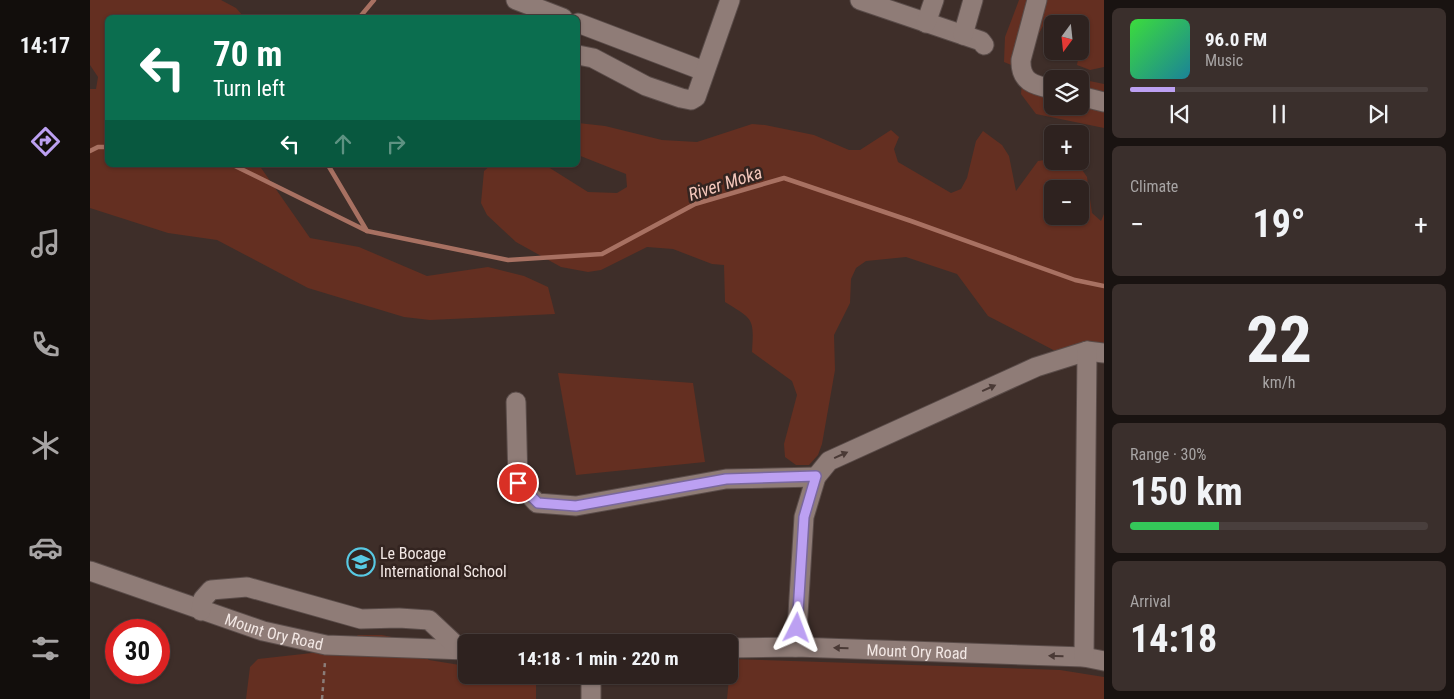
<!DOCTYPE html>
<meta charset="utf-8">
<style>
body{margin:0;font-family:"Roboto Condensed",sans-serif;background:#3a2f2c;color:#f1f3f6;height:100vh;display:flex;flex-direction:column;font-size:19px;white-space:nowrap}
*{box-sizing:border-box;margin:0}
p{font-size:16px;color:#a7a4a4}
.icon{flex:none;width:28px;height:28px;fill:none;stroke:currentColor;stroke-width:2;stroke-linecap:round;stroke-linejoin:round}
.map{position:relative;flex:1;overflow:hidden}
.panel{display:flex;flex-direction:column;gap:8px;padding:8px;background:#191311;width:350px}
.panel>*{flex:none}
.hud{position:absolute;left:15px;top:15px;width:475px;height:152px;border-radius:8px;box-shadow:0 1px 4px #0004,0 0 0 1px #493f3d;background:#0b6e4f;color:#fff;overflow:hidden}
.needle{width:32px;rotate:195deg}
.tools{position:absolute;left:954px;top:15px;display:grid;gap:10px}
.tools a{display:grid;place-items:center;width:45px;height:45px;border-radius:8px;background:#2e221f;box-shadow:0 1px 4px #0004,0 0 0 1px #493f3d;font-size:25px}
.speed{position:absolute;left:15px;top:619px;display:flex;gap:10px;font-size:25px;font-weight:700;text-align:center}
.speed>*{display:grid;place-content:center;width:65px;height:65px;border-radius:50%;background:#2e221f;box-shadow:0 1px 4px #0004,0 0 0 1px #493f3d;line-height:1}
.speed .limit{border:8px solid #d22;background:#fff;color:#111}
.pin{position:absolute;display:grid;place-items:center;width:42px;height:42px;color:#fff;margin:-21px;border:2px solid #fff;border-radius:50%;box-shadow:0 1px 5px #0007}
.me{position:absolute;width:55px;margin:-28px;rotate:3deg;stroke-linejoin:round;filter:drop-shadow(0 0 4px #0008)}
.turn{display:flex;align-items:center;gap:18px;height:105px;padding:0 25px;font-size:22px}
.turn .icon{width:65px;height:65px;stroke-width:2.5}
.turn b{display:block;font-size:35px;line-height:42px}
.lanes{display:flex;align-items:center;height:48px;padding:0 25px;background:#0003;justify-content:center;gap:25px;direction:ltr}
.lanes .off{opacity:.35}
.big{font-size:38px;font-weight:700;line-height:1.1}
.panel .tile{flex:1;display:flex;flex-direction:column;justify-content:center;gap:8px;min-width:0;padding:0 18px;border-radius:8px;background:#3a2f2c}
.panel .dial{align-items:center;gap:0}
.dial b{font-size:65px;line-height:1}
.song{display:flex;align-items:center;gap:15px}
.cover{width:60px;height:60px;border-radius:8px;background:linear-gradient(135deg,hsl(120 70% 55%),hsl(190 70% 35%))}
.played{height:5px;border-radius:2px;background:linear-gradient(90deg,#bca0f2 15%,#493f3d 15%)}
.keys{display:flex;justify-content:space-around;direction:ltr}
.heat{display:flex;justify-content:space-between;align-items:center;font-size:28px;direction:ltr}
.charge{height:8px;border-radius:4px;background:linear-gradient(90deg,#34c759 30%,#493f3d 0)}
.trip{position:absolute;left:368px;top:634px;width:280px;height:50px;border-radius:8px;background:#2e221f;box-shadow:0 1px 4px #0004,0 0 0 1px #493f3d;font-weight:700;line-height:50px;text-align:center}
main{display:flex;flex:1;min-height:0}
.dock{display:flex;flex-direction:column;width:90px;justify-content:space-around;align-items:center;background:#120e0c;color:#a7a4a4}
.dock .icon{width:35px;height:35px}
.dock .current{color:#bca0f2}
.dock b{font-size:22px;color:#f1f3f6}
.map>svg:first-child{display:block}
.green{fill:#642f21;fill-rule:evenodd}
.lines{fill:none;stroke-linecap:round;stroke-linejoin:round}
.stream{stroke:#a87162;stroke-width:4.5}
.minor-casing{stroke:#5a4c49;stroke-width:21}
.path{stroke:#8b7d79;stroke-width:2.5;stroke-dasharray:4 4;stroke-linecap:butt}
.minor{stroke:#8f7c77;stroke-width:19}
.oneway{fill:#4a3a36}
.route-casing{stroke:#7a689d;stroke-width:12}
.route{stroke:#bca0f2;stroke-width:9}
.labels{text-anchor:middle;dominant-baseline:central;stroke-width:5;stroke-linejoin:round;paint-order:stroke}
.poi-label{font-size:16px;fill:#f2e7e4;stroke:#332420;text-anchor:start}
.street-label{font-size:16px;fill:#f2e7e4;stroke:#332420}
.water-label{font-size:18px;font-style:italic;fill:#f5c8bc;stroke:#332420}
</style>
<main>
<nav class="dock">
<b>14:17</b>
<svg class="icon current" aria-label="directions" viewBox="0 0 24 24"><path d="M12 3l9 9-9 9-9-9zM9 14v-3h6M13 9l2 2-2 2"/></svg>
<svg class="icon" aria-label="music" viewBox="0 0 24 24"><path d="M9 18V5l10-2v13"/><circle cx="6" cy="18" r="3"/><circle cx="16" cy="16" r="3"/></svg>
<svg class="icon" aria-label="phone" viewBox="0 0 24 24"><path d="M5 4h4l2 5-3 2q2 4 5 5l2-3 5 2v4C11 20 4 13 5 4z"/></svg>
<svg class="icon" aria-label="climate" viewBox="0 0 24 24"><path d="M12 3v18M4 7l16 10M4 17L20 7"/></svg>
<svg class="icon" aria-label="car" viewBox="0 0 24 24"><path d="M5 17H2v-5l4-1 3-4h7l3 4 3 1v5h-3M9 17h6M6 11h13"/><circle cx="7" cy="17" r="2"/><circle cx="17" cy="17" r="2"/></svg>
<svg class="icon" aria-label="filters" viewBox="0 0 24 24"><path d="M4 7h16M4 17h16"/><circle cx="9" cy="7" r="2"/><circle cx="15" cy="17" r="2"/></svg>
</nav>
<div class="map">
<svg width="1014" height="699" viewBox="0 0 1014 699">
<rect width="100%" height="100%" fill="#3e2e29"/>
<g class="green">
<path d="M0 0H131L146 8 154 17 18 18V165H169L220 238 269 247 337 276 398 267 434 276 458 287 465 314 340 320 314 317 218 288 127 240 78 233 0 208V89H6L8 77 0 65Z"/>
<path d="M929 0H1014V67L1000 70 987 65 991 42 990 24H972L964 21 953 26 935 59 926 67 914 62 915 37Z"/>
<path d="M944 76H969L986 79H962V106H990V79L1014 84V128L946 114 931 94 932 82Z"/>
<path d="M488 123 515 126 572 140 607 142 662 124 675 125 724 135 759 150H770L801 130 809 137 804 149 808 162 861 193 871 189 877 178 886 141 893 131 912 145 919 156 926 191 948 161 962 159V161H986L997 177 1002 213 1011 221 1014 214V355L971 354 898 316 867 274 816 257 776 261 766 268 761 279 760 303 744 335 745 370 732 444 728 455 719 465H706L695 457 694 444 707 395 702 381 662 352C664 318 664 320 635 302L634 265 622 264 583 249 557 247 511 270 498 272 471 267 426 242 397 215 391 203 394 171 401 165H455L498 192 527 193 537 187 536 174 488 155ZM962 189H990V216H962Z"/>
<path d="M468 373 603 383 615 462 486 475Z"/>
<path d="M268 635H292L316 640 339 660 376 666V675H426L446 679V699H156L160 667 168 659 249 650Z"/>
<path d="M641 659 970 670 1014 677V699H637Z"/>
</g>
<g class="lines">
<g class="stream">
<path d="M269 18 284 0"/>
<path d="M0 151 8 147H18"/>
<path d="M143 165 277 231"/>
<path d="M238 165 277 231 418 260 512 254 605 204 694 178 821 221 985 280 1014 286"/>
</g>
<g class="minor-casing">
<g id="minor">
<path d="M426 0 473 18"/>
<path d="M770 0 891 41 894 45"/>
<path d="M947 0 931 60C930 82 944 85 962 89"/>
<path d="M488 23 614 71"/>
<path d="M836 23 844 0"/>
<path d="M873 35 883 0"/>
<path d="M488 55 503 58 556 86 591 98 601 100 606 97 640 0"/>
<path d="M990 96 1014 102"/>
<path d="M426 402 428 483 447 503 486 506 636 479 726 477"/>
<path id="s1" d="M0 571 173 631 236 645 376 650"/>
<path d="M111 611 113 599 121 590 157 587 271 619 309 618 339 620 371 650"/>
<path d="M706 647 714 517 726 477 739 461 946 367 997 351 1014 353"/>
<path id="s2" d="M639 648 706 647 994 657 1014 661"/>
<path d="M994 657 997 351"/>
<path d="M501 675V699"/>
</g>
</g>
<path class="path" d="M232 699 235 662"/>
<use href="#minor" class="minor"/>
</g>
<defs><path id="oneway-solid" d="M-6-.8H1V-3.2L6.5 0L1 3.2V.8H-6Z" transform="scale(1.25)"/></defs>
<g class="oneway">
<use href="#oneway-solid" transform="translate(899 388) rotate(-24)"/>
<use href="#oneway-solid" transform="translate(751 455) rotate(-24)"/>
<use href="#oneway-solid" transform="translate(751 648) rotate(-178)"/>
<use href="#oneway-solid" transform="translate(966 656) rotate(-178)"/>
</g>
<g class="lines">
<g class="route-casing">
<path id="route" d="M428 483 448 503 486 506 636 479 726 476 714 517 707 628"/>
</g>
<use href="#route" class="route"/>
</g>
<defs>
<g id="school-ring" transform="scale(1.4375)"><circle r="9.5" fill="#332420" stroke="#58c9e3" stroke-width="1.5"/><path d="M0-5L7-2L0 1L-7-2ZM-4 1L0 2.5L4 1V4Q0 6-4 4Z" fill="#58c9e3"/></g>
</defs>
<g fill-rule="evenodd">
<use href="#school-ring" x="271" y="562"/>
</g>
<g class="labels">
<g class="poi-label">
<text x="290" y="553">Le Bocage<tspan x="290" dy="18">International School</tspan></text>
</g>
<g class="street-label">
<text stroke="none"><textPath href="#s1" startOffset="194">Mount Ory Road</textPath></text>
<text stroke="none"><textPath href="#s2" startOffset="188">Mount Ory Road</textPath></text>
</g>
<g class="water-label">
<text transform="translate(635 183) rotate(-18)">River Moka</text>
</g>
</g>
</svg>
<div class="tools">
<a><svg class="needle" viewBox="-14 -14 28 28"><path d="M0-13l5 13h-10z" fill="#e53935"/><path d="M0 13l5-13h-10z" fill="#a7a4a4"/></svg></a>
<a><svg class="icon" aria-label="layers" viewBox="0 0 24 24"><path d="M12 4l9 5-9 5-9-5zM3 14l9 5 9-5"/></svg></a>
<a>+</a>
<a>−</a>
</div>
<div class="speed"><div class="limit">30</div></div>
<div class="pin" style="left:428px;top:483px;background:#d93025"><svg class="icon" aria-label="arrive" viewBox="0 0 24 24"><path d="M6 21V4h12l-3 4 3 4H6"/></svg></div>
<svg class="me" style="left:707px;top:628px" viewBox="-20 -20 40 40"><path d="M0-17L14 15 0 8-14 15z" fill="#bca0f2" stroke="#fff" stroke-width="4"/></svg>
<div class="trip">14:18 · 1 min · 220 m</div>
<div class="hud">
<div class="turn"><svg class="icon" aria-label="left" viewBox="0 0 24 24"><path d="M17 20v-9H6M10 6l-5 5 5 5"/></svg><div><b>70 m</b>Turn left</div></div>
<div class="lanes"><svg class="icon" aria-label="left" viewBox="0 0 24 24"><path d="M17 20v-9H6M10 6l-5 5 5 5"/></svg><svg class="icon off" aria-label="ahead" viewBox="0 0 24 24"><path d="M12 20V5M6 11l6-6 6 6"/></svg><svg class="icon off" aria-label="right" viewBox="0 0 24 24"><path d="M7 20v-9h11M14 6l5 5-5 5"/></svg></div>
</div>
</div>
<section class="panel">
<div class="tile">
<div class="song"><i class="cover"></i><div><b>96.0 FM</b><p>Music</p></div></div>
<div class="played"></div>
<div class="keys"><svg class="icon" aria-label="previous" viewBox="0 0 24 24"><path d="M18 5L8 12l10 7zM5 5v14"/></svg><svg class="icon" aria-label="pause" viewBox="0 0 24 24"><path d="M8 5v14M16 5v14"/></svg><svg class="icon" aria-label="next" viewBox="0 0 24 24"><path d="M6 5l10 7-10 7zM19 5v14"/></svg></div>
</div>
<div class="tile"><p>Climate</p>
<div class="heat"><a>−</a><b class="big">19°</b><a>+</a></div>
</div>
<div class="tile dial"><b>22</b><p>km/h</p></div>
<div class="tile"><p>Range · 30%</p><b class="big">150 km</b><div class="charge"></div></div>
<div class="tile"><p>Arrival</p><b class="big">14:18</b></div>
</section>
</main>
